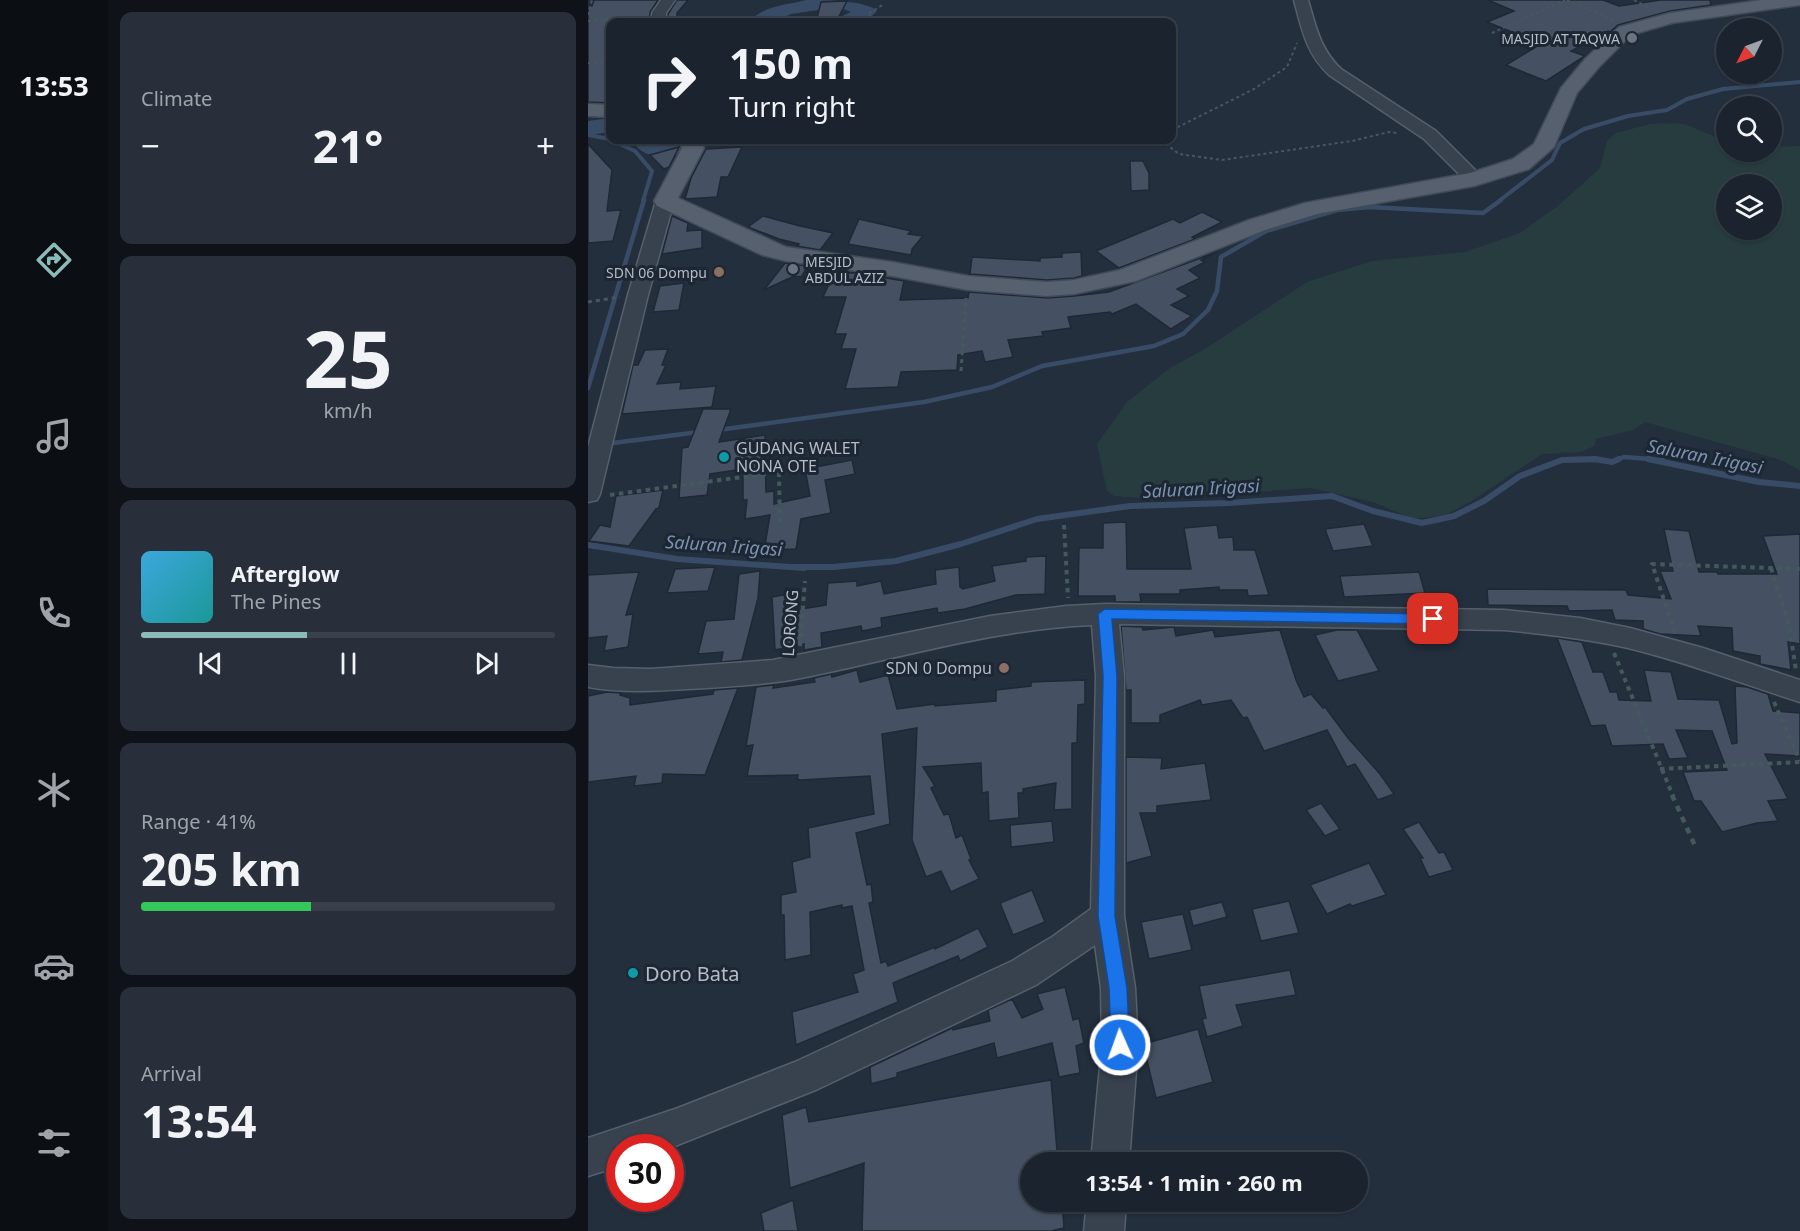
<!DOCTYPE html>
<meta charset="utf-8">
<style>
body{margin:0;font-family:"Noto Sans",sans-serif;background:#282f3a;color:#f1f3f6;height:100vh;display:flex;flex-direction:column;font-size:22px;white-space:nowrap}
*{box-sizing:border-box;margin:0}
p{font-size:20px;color:#a0a4aa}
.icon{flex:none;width:33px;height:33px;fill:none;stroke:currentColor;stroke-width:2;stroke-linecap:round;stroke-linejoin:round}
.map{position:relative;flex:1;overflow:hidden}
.sheet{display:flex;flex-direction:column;gap:12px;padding:12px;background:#0f1319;width:480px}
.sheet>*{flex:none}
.hud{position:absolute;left:18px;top:18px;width:570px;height:126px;border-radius:12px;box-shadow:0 2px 4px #0004,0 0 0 2px #39404a;background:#1b232e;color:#f1f3f6;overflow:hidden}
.needle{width:39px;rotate:228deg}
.fabs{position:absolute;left:1128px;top:18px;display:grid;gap:12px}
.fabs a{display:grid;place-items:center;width:66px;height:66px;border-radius:50%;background:#1b232e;box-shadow:0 2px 4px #0004,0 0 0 2px #39404a;font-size:30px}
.speed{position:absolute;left:18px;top:1134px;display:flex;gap:12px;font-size:30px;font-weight:700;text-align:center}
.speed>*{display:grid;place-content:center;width:78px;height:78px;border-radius:50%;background:#1b232e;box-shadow:0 2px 4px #0004,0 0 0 2px #39404a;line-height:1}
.speed .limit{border:9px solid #d22;background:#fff;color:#111}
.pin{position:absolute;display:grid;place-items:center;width:51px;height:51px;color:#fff;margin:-26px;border-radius:12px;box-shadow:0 3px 9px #0006}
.me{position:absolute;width:66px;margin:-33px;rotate:358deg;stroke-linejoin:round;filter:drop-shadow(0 0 4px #0008)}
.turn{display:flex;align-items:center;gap:21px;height:126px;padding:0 24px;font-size:27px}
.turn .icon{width:78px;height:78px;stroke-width:2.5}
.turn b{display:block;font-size:42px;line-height:51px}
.big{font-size:45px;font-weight:700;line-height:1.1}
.sheet .tile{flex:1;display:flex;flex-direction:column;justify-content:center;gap:9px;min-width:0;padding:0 21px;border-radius:12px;background:#282f3a}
.sheet .dial{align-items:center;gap:0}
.dial b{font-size:78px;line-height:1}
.song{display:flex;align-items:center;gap:18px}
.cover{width:72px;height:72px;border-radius:9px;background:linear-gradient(135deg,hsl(200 70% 55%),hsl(180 70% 35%))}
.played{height:6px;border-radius:3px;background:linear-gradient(90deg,#8bbbb9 40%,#39404a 40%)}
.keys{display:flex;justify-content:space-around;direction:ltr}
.heat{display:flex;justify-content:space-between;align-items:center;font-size:33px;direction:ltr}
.charge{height:9px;border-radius:4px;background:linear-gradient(90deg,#34c759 41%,#39404a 0)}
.trip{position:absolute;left:432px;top:1152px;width:348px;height:60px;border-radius:30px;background:#1b232e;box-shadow:0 2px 4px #0004,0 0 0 2px #39404a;font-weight:700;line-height:60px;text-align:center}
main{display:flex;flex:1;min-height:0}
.dock{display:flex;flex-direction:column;width:108px;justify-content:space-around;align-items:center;background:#0b0e12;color:#a0a4aa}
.dock .icon{width:42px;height:42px}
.dock .active{color:#8bbbb9}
.dock b{font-size:27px;color:#f1f3f6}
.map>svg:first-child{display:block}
.green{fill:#263c3f;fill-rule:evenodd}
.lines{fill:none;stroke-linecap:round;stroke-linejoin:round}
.stream-far2{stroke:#394c67;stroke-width:4}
.stream-far1{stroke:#394c67;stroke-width:4.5}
.stream{stroke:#394c67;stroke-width:6}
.river{fill:#394c67;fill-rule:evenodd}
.building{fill:#455162;stroke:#1f2835;stroke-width:1.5}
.minor-casing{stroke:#565f6c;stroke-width:3}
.major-casing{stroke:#414a57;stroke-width:3}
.path-far3{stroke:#44595c;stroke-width:2;stroke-dasharray:3 3;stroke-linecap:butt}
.path-far2{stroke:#44595c;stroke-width:3;stroke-dasharray:4 4;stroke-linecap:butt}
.path-far1{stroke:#44595c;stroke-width:4;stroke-dasharray:4.5 4.5;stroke-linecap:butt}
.path{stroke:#44595c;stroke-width:4.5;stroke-dasharray:6 6;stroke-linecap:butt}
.minor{fill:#38414e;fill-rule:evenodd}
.major{fill:#56606e;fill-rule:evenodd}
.route{fill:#1a73e8;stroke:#114b97;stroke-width:1.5}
.worship-dot{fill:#6b7280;stroke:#1d2633;stroke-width:2}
.education-dot{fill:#8d6e63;stroke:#1d2633;stroke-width:2}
.culture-dot{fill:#0f9aa8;stroke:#1d2633;stroke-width:2}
.labels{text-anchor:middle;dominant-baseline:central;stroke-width:6;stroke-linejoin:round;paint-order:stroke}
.far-poi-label{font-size:14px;fill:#b4bcc9;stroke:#1d2633;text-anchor:end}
.poi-label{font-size:16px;fill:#b4bcc9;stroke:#1d2633;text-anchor:start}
.street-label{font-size:16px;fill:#b4bcc9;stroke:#1d2633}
.water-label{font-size:18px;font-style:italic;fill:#7c92b1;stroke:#1d2633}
.near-poi-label{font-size:20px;fill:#b4bcc9;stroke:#1d2633;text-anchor:start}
</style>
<main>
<nav class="dock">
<b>13:53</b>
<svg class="icon active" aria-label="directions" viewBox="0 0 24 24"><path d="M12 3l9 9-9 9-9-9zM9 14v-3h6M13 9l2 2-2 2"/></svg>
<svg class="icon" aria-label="music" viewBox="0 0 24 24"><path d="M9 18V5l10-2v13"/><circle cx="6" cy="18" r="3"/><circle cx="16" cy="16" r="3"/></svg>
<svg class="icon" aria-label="phone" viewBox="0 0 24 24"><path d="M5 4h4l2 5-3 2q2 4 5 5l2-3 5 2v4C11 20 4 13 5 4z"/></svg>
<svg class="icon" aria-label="climate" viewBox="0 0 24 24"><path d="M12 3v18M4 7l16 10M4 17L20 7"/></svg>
<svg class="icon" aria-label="car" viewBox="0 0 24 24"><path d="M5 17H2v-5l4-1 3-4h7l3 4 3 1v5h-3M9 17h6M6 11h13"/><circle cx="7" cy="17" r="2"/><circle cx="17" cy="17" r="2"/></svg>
<svg class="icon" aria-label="filters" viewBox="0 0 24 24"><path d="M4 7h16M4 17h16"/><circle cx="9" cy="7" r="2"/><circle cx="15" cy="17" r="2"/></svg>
</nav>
<section class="sheet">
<div class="tile"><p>Climate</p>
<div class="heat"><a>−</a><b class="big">21°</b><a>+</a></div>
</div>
<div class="tile dial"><b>25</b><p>km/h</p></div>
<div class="tile">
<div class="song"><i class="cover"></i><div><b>Afterglow</b><p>The Pines</p></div></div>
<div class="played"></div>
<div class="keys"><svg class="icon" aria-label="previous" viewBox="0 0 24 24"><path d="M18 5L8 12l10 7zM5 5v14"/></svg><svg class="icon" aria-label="pause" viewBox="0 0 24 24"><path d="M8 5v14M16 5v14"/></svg><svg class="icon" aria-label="next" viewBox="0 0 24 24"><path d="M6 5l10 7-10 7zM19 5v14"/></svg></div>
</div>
<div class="tile"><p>Range · 41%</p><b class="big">205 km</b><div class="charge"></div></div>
<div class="tile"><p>Arrival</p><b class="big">13:54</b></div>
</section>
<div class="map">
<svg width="1212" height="1231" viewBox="0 0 1212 1231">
<rect width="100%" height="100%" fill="#242f3e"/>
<path class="green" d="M1080 123 1096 124 1138 141V152H1184V147L1212 146V470L1193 460 1057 422 1045 430 1008 439 1006 446 993 452 954 454 882 502 857 515 825 519 785 502 722 488 567 499 526 496 519 491 509 444 539 402 582 368 617 349 719 282 784 261 877 252 932 233 971 205 1012 168 1019 141 1028 133 1062 124ZM1138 184H1184V230H1138Z"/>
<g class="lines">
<g class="stream-far2">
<path d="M0 135 22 139"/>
<path d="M23 140 47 151 64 171 55 201"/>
<path d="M911 201 964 160 972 143 996 129 1040 116 1079 110 1099 99 1135 89 1212 82"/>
</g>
<g class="stream-far1">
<path d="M0 388 56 200"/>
<path d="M130 430 336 402 404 387 454 366 566 346 595 334 620 310 629 291 633 257 678 231 749 210 781 207 895 213 913 200"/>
<path d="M17 444 111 432"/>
<path d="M973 460H1015"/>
<path d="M1028 460 1036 457 1075 460"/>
</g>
<g class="stream">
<path d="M1060 459 1171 482 1212 486"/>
<path d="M0 545 89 559 216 568 206 567H245L308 561 373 544 449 519 542 506 640 503 744 496 785 511 834 523 866 516 896 501 932 476 974 460 1007 459 1024 462 1031 459"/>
</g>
<g class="river">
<path d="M218 0C236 0 278 0 289 11 278 24 263 22 248 22L250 18 263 12 243 4 233 6 230 10 203 14 186 22H162C174 5 201 5 218 0Z"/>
<path d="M22 118V132L0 135V121Z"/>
<path d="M43 140H67L71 143 90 140H125L122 145C94 153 63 169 43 140Z"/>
</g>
</g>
<g class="building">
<path d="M6 0H70L62 12V22H22V103L0 102V6H4Z"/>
<path d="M89 0H100L89 13V22H80V14Z"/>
<path d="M900 0H1015L1031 6 1073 0H1122L1123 5 1082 11 1030 25 1022 32 1020 31 983 51 997 56 958 81 918 65 953 44 899 22 926 11Z"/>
<path d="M259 1 248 22H228L233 2Z"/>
<path d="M0 144 24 170 19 211 33 210 25 241 0 243Z"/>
<path d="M91 147 81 167 76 169 62 155Z"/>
<path d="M154 147 140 177H133L129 197 97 199 103 178 118 149Z"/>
<path d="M542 161H555L561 173V190L543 191Z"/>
<path d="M614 212 634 222 604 237 607 239 531 268 508 251 585 219 592 223Z"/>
<path d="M84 216 100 223 99 231 114 230V248L74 254Z"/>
<path d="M175 216 212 226 245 233 232 250 209 246 211 244 191 239 160 227Z"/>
<path d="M271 219 323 231 320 234 335 236 324 249 323 255 260 244Z"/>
<path d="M493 252 494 276 486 278 459 280 382 274 384 257 452 261V258L474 257V253Z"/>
<path d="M629 252 613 260 617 262 601 270 612 278 589 289 601 296 583 305 604 316 583 329 548 304 524 314 522 312 480 317 483 328 454 332 455 336 420 340 425 357 397 362 394 351 370 355 369 370 313 372 310 387 257 389 268 349H253L258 334H247L258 297H235L246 273H269L316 281 312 300 380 298 381 292 459 298 486 296 521 292Z"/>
<path d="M197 263 220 266 213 277 206 276 176 290Z"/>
<path d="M96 283 91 310 65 312 72 286Z"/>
<path d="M80 349 74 365H78L69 384 93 382 92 389 128 386 124 407 34 414 45 365H50L57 350Z"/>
<path d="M115 409H143L131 442 177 435 178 492 186 491V504L222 496 217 469 264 460 267 474 237 480 243 513 213 519 208 549 181 550V546L177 545 182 515 157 519 159 500H155V469L122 474 119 495 91 498 94 448 100 447Z"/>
<path d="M75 490 71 508 68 509 41 546 1 541 12 525 22 527 28 496Z"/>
<path d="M538 522 539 569H603L596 528 629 525 631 538 645 537 646 550H667L681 595 660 596 659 590H631V587L592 590V594H552L553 602H527V596H490L491 548H515V523Z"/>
<path d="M776 524 785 546 745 551 737 529Z"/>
<path d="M1076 529 1101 531 1111 572H1129L1130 574H1189L1175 536 1212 534V644L1200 642 1203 670 1172 664V656L1145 651 1144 628 1110 626 1113 636 1072 634 1055 629V621L1027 620 1024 610 981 611 979 606 900 605 899 589 1038 590 1040 595 1083 599 1072 571H1085Z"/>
<path d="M458 556 457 594 428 595 377 609 350 613 349 608 293 618 294 627 274 631 273 626 233 633 234 647 216 650V644L187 650 184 597 206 593 208 610 238 605 240 583 269 581V586L293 581 296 594 348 584 347 570 371 567 372 587 375 589 407 581 404 566 438 561V557Z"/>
<path d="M127 567 120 591 79 593 87 569Z"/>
<path d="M172 571 170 598 154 660 133 662 135 652 110 654 118 621 146 619 151 574Z"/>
<path d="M51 572 38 615 45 614 40 647 16 651 19 636 0 638V575Z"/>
<path d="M831 572 837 593 756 597 752 576Z"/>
<path d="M533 626 554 627 555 630 586 627 588 636 625 630 627 637 692 630 708 680 716 697 723 694 735 708 737 707 760 738 792 774 806 794 790 800 767 764 759 767 739 730 676 751 659 717 655 718 643 700 614 705 612 700 572 715V723H543V690H538Z"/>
<path d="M749 630H769L791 671 750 681 727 635Z"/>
<path d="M969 638 994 642 1005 672H1015L1022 692H1029L1031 700 1063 701 1056 670 1083 672 1090 699 1131 700 1144 744 1149 743 1147 686 1159 687 1180 694 1185 711 1212 713V756L1177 754 1200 799 1180 801 1190 821 1169 823 1134 832 1113 801H1106L1095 772 1139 770 1124 731 1088 730 1100 758 1081 759 1075 744 1024 746 1017 725 1003 726Z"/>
<path d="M269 670 272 682 300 675 309 709 347 704V706L408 701V690L443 686V682L497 680V704L490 705 489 743H484V809L466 810 468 783 435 789V793H430L431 818 401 821 400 792 394 793 393 763 335 767 347 786 343 788 356 815 361 814 368 838 374 835 383 859 381 860 391 879 363 892 353 871 338 877 324 840 329 728 294 734 302 824 268 833 279 885 283 884 285 902 281 903 293 963 298 961 300 966 347 947V949L390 928 400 947 372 961 370 956 305 983 310 1002 208 1045 204 1012 270 992 265 974 276 970 264 906 254 908V905L222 912 223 955 197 960 196 915H193V895L208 892 204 862 222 857 220 828 286 814 282 776 212 780 209 779 210 775 159 776 165 745 158 746 168 687 186 685 185 688 227 682 226 678 243 674 244 677Z"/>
<path d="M150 688 117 775 75 774 74 783 46 786 48 776 0 782V696L19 692 33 693 32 695 42 698V705L125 694 126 690Z"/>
<path d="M538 757 574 758 573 769 617 763 623 800 569 806V813H552L564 856 538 863Z"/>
<path d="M733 803 752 829 737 836 718 810Z"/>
<path d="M464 821 466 842 423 847 422 825Z"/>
<path d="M831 822 851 853 856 852 865 870 841 877 832 858H835L815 829Z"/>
<path d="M781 863 798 895 764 906 762 904 739 914 722 885Z"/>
<path d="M444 890 457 922 425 935 412 903Z"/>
<path d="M701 901 711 933 673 941 664 909Z"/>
<path d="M634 902 639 917 605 926 601 910Z"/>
<path d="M595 914 604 950 561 959 553 922Z"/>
<path d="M702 970 708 995 648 1005 655 1026 619 1037 614 1019 618 1018 611 986Z"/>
<path d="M477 987 485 1020 491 1018 496 1043 488 1046 492 1073 471 1077 464 1043 409 1058 406 1043 309 1073V1077L283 1084 282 1067 364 1028 365 1030 402 1021 400 1010 424 999 434 1018 455 1009 449 994Z"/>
<path d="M610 1029 625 1082 568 1098 555 1044Z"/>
<path d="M463 1080 470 1162H442V1202H474L476 1228 463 1231H274L276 1163 202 1188 194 1115 218 1107 221 1122Z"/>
<path d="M205 1200 210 1231H176L173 1213Z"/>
</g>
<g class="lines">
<g class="minor-casing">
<g id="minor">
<path d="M73 0H87L78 13V22H64V13Z"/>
<path d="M706 0H720C728 27 732 49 753 69L848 131 892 175 895 179 892 183H880L836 139 741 75C718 53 714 30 706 0Z"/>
<path d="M77 195 83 197 86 201 60 295 12 494 9 500 0 502V447L40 295 68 201 71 197Z"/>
<path d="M517 604 916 610 992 618 1042 628 1115 648 1212 680V702C1155 684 1098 662 1040 648 999 639 958 634 916 630L531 624 536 676V916L547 988 550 1045 541 1162H503L514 1045 513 988 507 945 448 985 230 1089 82 1148H32V1166L0 1176V1138L90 1108 207 1062 424 961 464 937 503 909 508 676 504 625C405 629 310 659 213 678 176 685 138 687 100 689 66 691 33 693 0 687V665L25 668 63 669 185 660 402 616 478 606Z"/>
<path d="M499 1202H538L536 1231H496Z"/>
</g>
</g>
<g class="major-casing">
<g id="major">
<path d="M1174 0H1212V5L1084 23 1043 35 1011 67 989 93 966 147 941 169 886 186 729 214 677 230 548 281 486 294 459 296 380 290 304 276 198 261 174 255 69 206 66 201 94 148 92 140H112L116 148 90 198 198 247 304 262 380 276 459 282 486 280 532 270 661 220 717 203 882 173 925 159 946 144 973 88 997 59 1031 27 1082 13Z"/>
<path d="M0 104 22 105V117L0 116Z"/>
</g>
</g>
<g class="path-far3">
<path d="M979 0 1027 21"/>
<path d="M1046 0 1064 9"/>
<path d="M0 15 4 0"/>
<path d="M0 21 56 15"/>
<path d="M287 22 280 14 296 4"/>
<path d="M904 33 977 0"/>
<path d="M0 63 22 61"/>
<path d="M584 130 666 89 699 67 709 43"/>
<path d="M573 140 591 154 634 160 764 141 801 132 809 133"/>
</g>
<g class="path-far2">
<path d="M0 302 32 297"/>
<path d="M373 371 378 298"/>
</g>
<g class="path-far1">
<path d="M22 495 191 472 192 523"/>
<path d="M476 525 480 598"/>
<path d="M1183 568 1201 625 1208 670"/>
<path d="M1087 633 1064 564 1212 569"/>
<path d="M212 646 217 581"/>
<path d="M1026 653 1085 796"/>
<path d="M1186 702 1212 761"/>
<path d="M1072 769 1212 762"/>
</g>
<path class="path" d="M1084 795 1108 848"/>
<use href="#minor" class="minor"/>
<use href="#major" class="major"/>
</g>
<path class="route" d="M517 609 845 614 852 619 845 624 524 619 529 676 527 916 539 988 542 1045 539 1052 532 1054 526 1052 523 1045 521 988 510 916 515 676 510 614Z"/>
<g class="worship-dot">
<circle cx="1044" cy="38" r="6"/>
<circle cx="205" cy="269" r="6"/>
</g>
<g class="education-dot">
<circle cx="131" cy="272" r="6"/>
<circle cx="416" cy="668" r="6"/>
</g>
<g class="culture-dot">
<circle cx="136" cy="457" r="6"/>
<circle cx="45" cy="973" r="6"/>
</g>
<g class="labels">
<g class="far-poi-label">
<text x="1032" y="38">MASJID AT TAQWA</text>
<text x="217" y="261" text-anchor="start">MESJID<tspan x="217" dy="16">ABDUL AZIZ</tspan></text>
<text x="119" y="272">SDN 06 Dompu</text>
</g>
<g class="poi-label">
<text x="148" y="448">GUDANG WALET<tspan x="148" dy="18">NONA OTE</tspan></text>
<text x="404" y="668" text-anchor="end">SDN 0 Dompu</text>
</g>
<g class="street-label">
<text transform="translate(202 623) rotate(-86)">LORONG</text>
</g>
<g class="water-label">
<text transform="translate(1117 456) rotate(11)">Saluran Irigasi</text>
<text transform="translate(613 488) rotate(-3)">Saluran Irigasi</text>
<text transform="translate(136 545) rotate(4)">Saluran Irigasi</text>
</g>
<g class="near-poi-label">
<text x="57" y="973">Doro Bata</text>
</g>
</g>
</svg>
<div class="fabs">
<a><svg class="needle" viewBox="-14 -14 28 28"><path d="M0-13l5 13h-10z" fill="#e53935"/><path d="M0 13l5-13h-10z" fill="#a0a4aa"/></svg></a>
<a><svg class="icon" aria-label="search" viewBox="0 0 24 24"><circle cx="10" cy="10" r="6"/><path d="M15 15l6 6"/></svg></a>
<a><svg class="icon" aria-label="layers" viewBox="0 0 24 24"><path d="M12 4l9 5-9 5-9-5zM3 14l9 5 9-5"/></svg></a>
</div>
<div class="speed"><div class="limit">30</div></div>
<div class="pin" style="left:845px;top:619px;background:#d93025"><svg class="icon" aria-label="arrive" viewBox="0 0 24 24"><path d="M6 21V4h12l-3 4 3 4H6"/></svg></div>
<svg class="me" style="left:532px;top:1045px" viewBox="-20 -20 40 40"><circle r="17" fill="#1a73e8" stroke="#fff" stroke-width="3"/><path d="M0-11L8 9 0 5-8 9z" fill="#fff"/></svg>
<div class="trip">13:54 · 1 min · 260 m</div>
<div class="hud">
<div class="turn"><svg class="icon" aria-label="right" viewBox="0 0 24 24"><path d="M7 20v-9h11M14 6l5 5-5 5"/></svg><div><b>150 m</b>Turn right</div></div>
</div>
</div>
</main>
